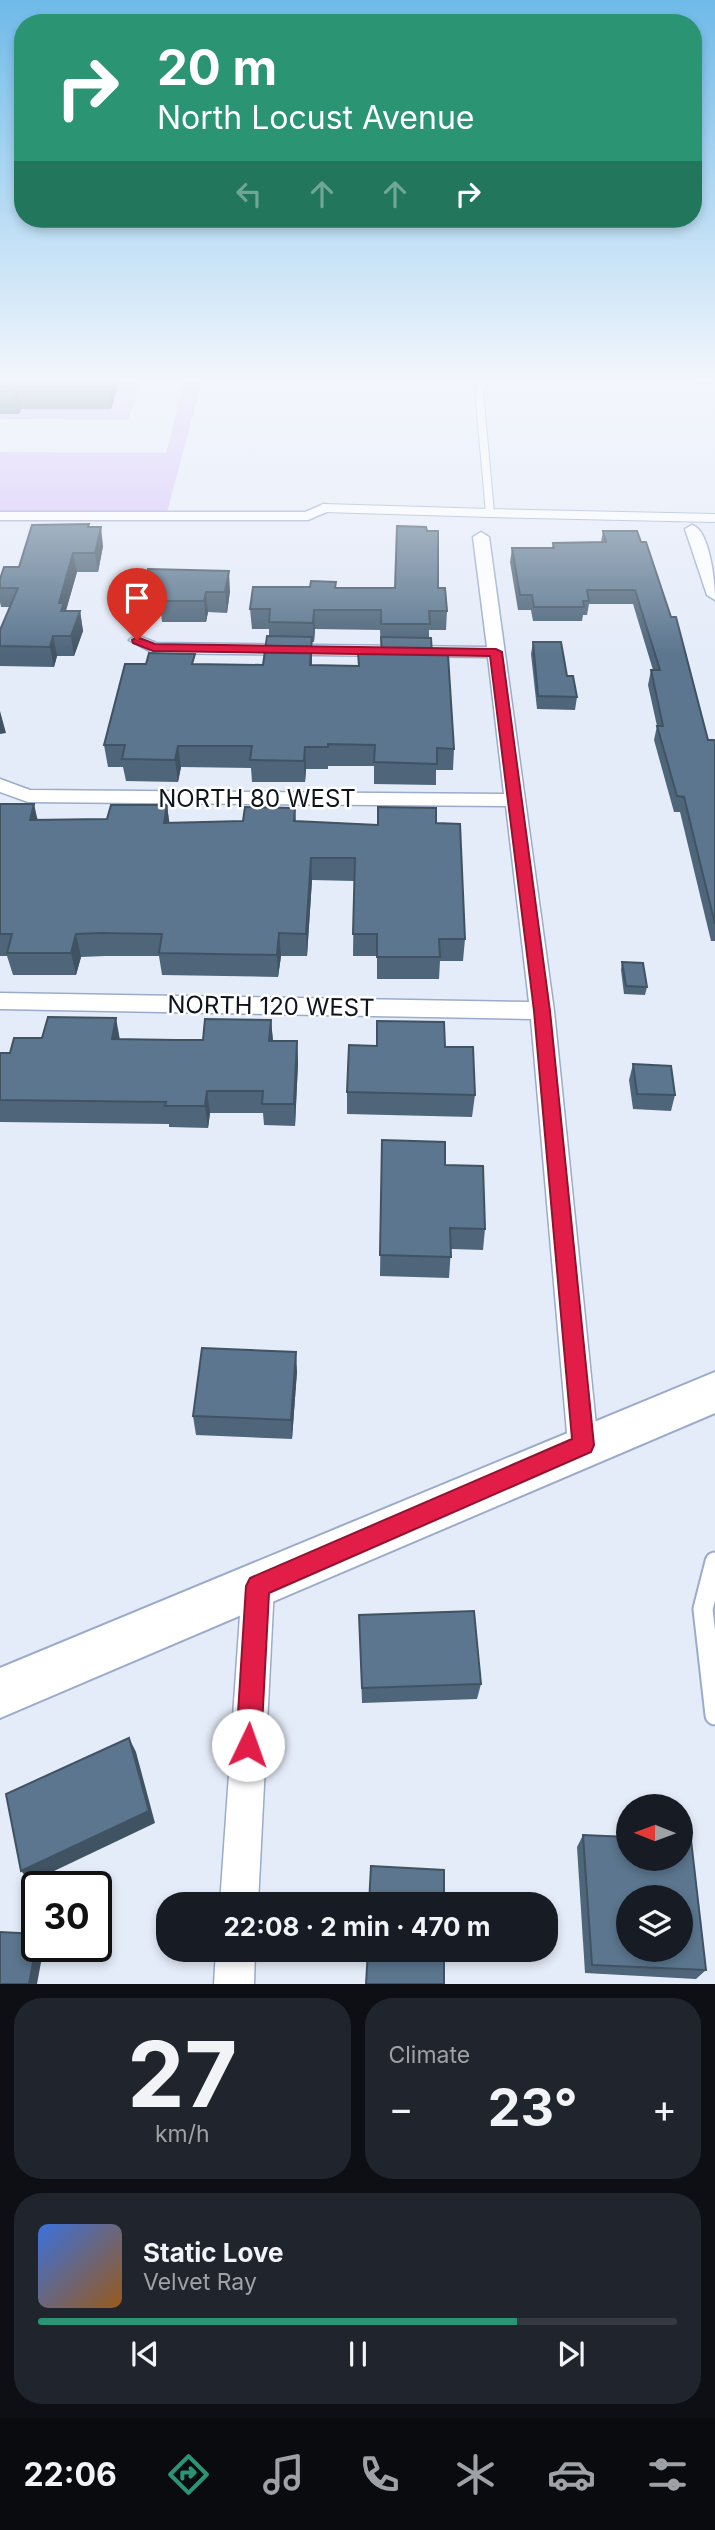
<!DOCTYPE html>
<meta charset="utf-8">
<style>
body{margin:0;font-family:Inter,sans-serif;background:#20242c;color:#f1f3f6;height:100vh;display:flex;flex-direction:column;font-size:26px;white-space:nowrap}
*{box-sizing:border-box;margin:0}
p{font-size:23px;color:#9ea1a6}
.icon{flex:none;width:38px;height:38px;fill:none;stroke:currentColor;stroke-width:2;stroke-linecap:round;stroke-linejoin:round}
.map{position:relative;height:1984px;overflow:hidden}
.side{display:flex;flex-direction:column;gap:14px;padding:14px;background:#0d0f14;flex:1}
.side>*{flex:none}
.banner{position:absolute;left:14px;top:14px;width:688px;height:214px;border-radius:28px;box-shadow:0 4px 10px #0003;background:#2a9473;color:#fff;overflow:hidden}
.needle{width:46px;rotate:271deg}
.buttons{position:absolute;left:616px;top:1794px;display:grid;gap:14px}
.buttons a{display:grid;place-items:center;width:77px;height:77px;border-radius:50%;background:#171b24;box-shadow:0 4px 10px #0003;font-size:35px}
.speed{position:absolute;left:21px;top:1871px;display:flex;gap:14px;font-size:35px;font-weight:700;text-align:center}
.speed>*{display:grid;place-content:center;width:91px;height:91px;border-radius:50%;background:#171b24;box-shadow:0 4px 10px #0003;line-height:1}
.speed .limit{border:4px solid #111;border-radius:10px;background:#fff;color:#111}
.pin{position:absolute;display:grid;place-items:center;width:60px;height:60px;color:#fff;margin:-72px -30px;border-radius:50% 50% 50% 0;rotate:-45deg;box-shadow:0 0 7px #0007}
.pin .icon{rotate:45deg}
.me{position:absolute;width:77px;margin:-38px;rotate:3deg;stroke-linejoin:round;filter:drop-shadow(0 0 5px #0008)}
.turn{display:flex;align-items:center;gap:24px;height:147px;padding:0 28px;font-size:32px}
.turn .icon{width:91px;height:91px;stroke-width:2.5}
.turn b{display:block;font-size:49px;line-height:60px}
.lanes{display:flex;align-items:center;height:66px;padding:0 28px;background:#0003;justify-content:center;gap:35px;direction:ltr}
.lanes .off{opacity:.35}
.big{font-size:52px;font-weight:700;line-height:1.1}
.side .widget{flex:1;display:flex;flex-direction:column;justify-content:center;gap:10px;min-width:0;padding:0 24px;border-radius:28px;background:#20242c}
.side .dial{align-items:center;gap:0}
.dial b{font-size:91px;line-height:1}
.song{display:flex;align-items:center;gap:21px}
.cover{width:84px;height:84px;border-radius:10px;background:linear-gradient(135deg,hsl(220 70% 55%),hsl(30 70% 35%))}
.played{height:7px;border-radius:4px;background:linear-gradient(90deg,#2a9473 75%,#363941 75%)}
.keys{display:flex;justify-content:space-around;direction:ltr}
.heat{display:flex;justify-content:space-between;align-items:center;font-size:38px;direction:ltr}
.side .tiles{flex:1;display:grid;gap:14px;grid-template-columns:1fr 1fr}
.widget:last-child{grid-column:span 2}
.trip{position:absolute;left:156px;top:1892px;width:402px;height:70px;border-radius:28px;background:#171b24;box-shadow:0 4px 10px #0003;font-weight:700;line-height:70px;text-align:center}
.tab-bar{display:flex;height:112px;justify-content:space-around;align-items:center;background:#090b0e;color:#9ea1a6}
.tab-bar .icon{width:49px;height:49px}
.tab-bar .current{color:#2a9473}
.tab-bar b{font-size:32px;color:#f1f3f6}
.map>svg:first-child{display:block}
.green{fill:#d7c2fb}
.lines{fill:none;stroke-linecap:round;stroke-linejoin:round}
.lane-far1-casing{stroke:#9babca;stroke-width:10}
.lane-casing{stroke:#9babca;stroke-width:23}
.street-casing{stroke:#9babca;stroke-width:3}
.secondary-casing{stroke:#9babca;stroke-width:4}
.lane-far1{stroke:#fff;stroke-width:8}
.lane{stroke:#fff;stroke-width:19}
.street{fill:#fff;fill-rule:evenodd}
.secondary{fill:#fff;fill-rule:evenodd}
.wall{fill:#4e657a;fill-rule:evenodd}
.shaded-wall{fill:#405363}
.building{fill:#5b768e;stroke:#405363;stroke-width:2;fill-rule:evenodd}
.route{fill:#e11d48;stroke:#92132f;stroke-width:2}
.labels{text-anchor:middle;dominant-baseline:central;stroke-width:5;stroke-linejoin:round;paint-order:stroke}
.street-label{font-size:24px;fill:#0f141f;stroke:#fff}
</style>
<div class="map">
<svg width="715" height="1984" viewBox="0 0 715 1984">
<rect width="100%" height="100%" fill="#e5ecf9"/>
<g class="green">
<path d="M0 377H142L128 420 0 419Z"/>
<path d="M186 377H203L167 512H0V452L166 453Z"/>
</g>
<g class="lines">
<g class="lane-far1-casing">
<g id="lane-far1">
<path d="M487 377 479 391 490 513 715 518"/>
<path d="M634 377 715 379"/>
<path d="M324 508 490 513"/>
</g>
</g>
<g class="lane-casing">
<path id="lane" d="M715 1562 703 1609 715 1715"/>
</g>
<g class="street-casing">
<g id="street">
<path d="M324 504 329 505V511L308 520H0V512H305Z"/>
<path d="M692 525C710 530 715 583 715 600L707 595 685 529Z"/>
<path d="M481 532 489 537 554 1011 598 1445 594 1455 583 1460 572 1455 568 1445 531 1019 0 1009V993L529 1002 506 806 28 802 0 792V779L30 790 504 794 488 657 153 653 129 640 137 635 156 643 487 647 473 537Z"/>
<path d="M258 1570 270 1574 274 1586 258 1904H220L242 1586 246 1574Z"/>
<path d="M216 1950H255L254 1984H214Z"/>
</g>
</g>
<g class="secondary-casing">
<path id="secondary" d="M715 1372V1413L0 1718V1668Z"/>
</g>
<use href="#lane-far1" class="lane-far1"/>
<use href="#lane" class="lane"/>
<use href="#street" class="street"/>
<use href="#secondary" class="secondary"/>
</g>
<g class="wall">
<path d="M0 377 120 380 111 409H21L19 414H0Z"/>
<path d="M89 524V527L103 546 98 572H77L66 611H80L83 631 74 656H57L54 667 0 666V630L10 607H1L0 602V579Z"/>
<path d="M603 531H637L708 740 715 742V941H711L680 812H674L654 740 657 726 648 685 651 670H653L633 604H589L587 615H583L582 621H533L531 610H518L510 562 512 548H552L553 543 601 542Z"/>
<path d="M336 588H438L447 611 446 630H429V638L432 655 454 749 453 770H436V785L374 784V766H328V769H306L305 782H252L251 768 181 767 178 782 126 781 123 767H108L104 745 196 664 263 665 269 636V629H252L250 609ZM315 629 380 630 381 653 359 666 312 665V642H314Z"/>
<path d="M143 591H230L227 613 208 612 206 622H162L161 612H145Z"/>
<path d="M533 642 567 676 577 697 575 710 537 709 531 654Z"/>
<path d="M0 804 38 819H107L167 805 169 823 243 821 295 808 296 821 378 825 436 823 465 939 463 961H440L439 979H377V956H353L354 881 312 880 307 956H281L278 977 162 975 159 956H105L81 957 76 975H13L7 956H0Z"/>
<path d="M622 962 647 987 645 995 624 994 621 970Z"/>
<path d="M271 1020 273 1041H297L298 1063 295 1126 264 1125 263 1113H210L208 1128 169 1127V1124L0 1122V1053H10L120 1039 203 1040Z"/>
<path d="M445 1047 475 1095 472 1117 347 1114V1092Z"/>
<path d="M633 1064 675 1095 671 1111 633 1109 629 1080Z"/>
<path d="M382 1140 445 1165 485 1229 483 1250 451 1249 449 1278 380 1276Z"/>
<path d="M297 1371 292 1439 196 1435 193 1416Z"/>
<path d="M359 1615 481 1684 477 1699 362 1703Z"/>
<path d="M583 1835 706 1970 696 1979 585 1973 577 1847Z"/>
</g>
<g class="shaded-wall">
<path d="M111 377H120V380L111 409 108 386Z"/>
<path d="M17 386 21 409 19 414 14 391Z"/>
<path d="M101 527 103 546 98 572 95 553Z"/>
<path d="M73 553 77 572 65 613V631L59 603Z"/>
<path d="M229 571 230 591 227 613 225 592Z"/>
<path d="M206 592 208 612 206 622 204 601Z"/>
<path d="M314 610 315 629 314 642 313 623Z"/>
<path d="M80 611 83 631 74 656 71 636Z"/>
<path d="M53 636 57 656 54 667 50 647Z"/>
<path d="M312 637V658L310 686V665Z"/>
<path d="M0 711 6 733 0 734Z"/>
<path d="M178 746 181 767 178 782 175 760Z"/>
<path d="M305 747 306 769 305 782 304 761Z"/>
<path d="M34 804 39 826 30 820Z"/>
<path d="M167 805 170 827 164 823Z"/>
<path d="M311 858 312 880 307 956 306 934Z"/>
<path d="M279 933 281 956 278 977 277 955Z"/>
<path d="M76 934 81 957 76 975 71 953Z"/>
<path d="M116 1018 120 1040 112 1039Z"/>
<path d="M271 1020 273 1042 269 1041Z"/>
<path d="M297 1041 298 1063 295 1126 294 1104Z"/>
<path d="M207 1091 210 1113 208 1128 205 1106Z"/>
<path d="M296 1352 297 1371 292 1439 291 1420Z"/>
<path d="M129 1738 136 1752 155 1823 31 1882 21 1871Z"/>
<path d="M37 1942V1946H44L37 1984H29Z"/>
</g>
<g class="building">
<path d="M0 377H111L108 386H17L14 391H0Z"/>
<path d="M89 524 88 527H101L95 553H73L59 603H64L61 611H80L71 636H53L50 647 0 646V630L18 588H0V579L4 567H19L32 525Z"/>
<path d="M397 526 426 527 427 531H438V588H445L447 611H429L430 624H381V610H314L313 623 269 622 270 609H250L253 587H310L311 581 336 582 335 588H395Z"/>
<path d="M603 531H637L641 542H646L671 617H676L708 740H714L715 742V924L684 797 677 796 657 726H663L651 670H660L635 590H587L589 601H583L584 607H534L532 595H520L512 548H554L553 543 606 542Z"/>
<path d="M148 569 229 571 225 592H206L204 601H160L162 591H143Z"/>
<path d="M267 636 312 637 310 665 359 666 358 653H382L381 637 431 638 432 655H448L454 749 437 748V764L374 762 375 745 328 744V747H305L304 761 250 760 252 746H178L175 760 122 759 125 745H104L125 664H146L149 653 195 654 192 664 263 665Z"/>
<path d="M533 642H561L567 676H573L577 697 538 696Z"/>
<path d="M0 804H34L30 820 107 819 111 805H167L164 823 243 821 245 807 295 808 294 821 378 825V807L436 808V823L460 824 465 939H439L440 957H377V934H353L355 858H311L306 934 279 933 277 955 159 953 162 934 101 933 76 934 71 953H7L12 934H0Z"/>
<path d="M622 962 643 963 647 987 626 986Z"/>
<path d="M48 1017 116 1018 112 1039 176 1040H203L205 1019 271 1020 269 1041H297L294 1104H262L263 1091H207L205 1106H165L166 1102 0 1100V1053H10L14 1038H42Z"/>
<path d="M377 1021 444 1022 445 1047H473L475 1095 347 1092 349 1045 377 1046Z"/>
<path d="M633 1064 671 1066 675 1095 637 1094Z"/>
<path d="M382 1140 445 1142V1165L483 1166 485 1229 450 1228 451 1257 380 1255Z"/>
<path d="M202 1348 296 1352 291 1420 193 1416Z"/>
<path d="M474 1611 481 1684 362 1688 359 1615Z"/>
<path d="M129 1738 149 1811 21 1871 6 1794Z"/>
<path d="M583 1835 628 1837V1858H681V1840H691L706 1970 592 1965ZM628 1897H681V1950H628Z"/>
<path d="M371 1866 444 1870V1904H369Z"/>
<path d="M0 1932 37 1934V1942L29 1984H0Z"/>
<path d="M368 1950H444V1984H366Z"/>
</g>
<linearGradient id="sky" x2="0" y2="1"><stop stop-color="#6fbae9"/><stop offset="0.58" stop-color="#f3f6fc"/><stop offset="1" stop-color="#f3f6fc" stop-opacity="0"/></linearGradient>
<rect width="715" height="655" fill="url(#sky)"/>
<path class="route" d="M137 637 155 644 496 649 502 652 550 1011 594 1445 591 1452 269 1593 261 1745 257 1754 248 1758 240 1754 236 1745 246 1586 250 1578 572 1439 534 1011 490 656 153 651 133 643 132 640Z"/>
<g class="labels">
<g class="street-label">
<text x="257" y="798">NORTH 80 WEST</text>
<text transform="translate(271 1006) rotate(1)">NORTH 120 WEST</text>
</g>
</g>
</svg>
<div class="buttons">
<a><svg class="needle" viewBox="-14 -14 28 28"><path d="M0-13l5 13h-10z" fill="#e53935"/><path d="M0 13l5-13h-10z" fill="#9ea1a6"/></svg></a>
<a><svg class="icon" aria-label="layers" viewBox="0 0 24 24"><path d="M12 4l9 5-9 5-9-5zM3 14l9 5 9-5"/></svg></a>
</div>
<div class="speed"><div class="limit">30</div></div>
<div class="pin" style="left:137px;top:640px;background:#d93025"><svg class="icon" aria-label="arrive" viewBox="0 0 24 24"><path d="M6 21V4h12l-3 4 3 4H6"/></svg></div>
<svg class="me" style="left:248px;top:1745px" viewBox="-20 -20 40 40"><circle r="19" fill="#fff"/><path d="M0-13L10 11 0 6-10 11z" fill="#e11d48"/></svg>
<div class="trip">22:08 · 2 min · 470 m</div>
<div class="banner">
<div class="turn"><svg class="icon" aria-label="right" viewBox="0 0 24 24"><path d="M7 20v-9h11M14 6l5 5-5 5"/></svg><div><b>20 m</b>North Locust Avenue</div></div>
<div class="lanes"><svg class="icon off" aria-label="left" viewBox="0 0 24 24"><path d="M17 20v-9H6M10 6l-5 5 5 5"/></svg><svg class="icon off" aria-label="ahead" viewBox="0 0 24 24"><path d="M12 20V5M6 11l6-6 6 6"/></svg><svg class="icon off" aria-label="ahead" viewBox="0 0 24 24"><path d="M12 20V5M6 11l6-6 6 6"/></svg><svg class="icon" aria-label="right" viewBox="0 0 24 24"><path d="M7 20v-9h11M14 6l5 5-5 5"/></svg></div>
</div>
</div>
<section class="side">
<div class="tiles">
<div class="widget dial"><b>27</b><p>km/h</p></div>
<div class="widget"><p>Climate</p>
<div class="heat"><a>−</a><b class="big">23°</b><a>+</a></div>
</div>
<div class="widget">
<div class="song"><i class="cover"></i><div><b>Static Love</b><p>Velvet Ray</p></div></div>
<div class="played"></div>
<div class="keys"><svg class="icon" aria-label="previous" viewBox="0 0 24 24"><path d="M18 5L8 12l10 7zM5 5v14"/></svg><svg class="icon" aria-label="pause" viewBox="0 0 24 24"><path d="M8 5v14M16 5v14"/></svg><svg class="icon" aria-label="next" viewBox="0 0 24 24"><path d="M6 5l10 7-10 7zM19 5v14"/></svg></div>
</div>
</div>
</section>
<nav class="tab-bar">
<b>22:06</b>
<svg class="icon current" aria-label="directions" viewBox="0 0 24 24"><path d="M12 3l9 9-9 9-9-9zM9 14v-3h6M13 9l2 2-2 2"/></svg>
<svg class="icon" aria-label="music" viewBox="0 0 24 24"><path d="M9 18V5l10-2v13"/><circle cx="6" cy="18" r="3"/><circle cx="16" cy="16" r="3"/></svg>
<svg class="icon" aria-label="phone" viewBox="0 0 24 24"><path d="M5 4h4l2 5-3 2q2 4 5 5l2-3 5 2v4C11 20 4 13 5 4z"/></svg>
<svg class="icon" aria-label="climate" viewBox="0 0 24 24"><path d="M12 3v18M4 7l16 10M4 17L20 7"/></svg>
<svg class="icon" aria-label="car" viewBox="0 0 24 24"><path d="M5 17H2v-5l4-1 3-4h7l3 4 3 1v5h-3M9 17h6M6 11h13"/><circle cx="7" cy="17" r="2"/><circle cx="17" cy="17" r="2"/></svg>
<svg class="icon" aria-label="filters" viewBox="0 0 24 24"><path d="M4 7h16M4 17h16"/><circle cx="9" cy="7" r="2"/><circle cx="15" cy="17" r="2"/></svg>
</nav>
